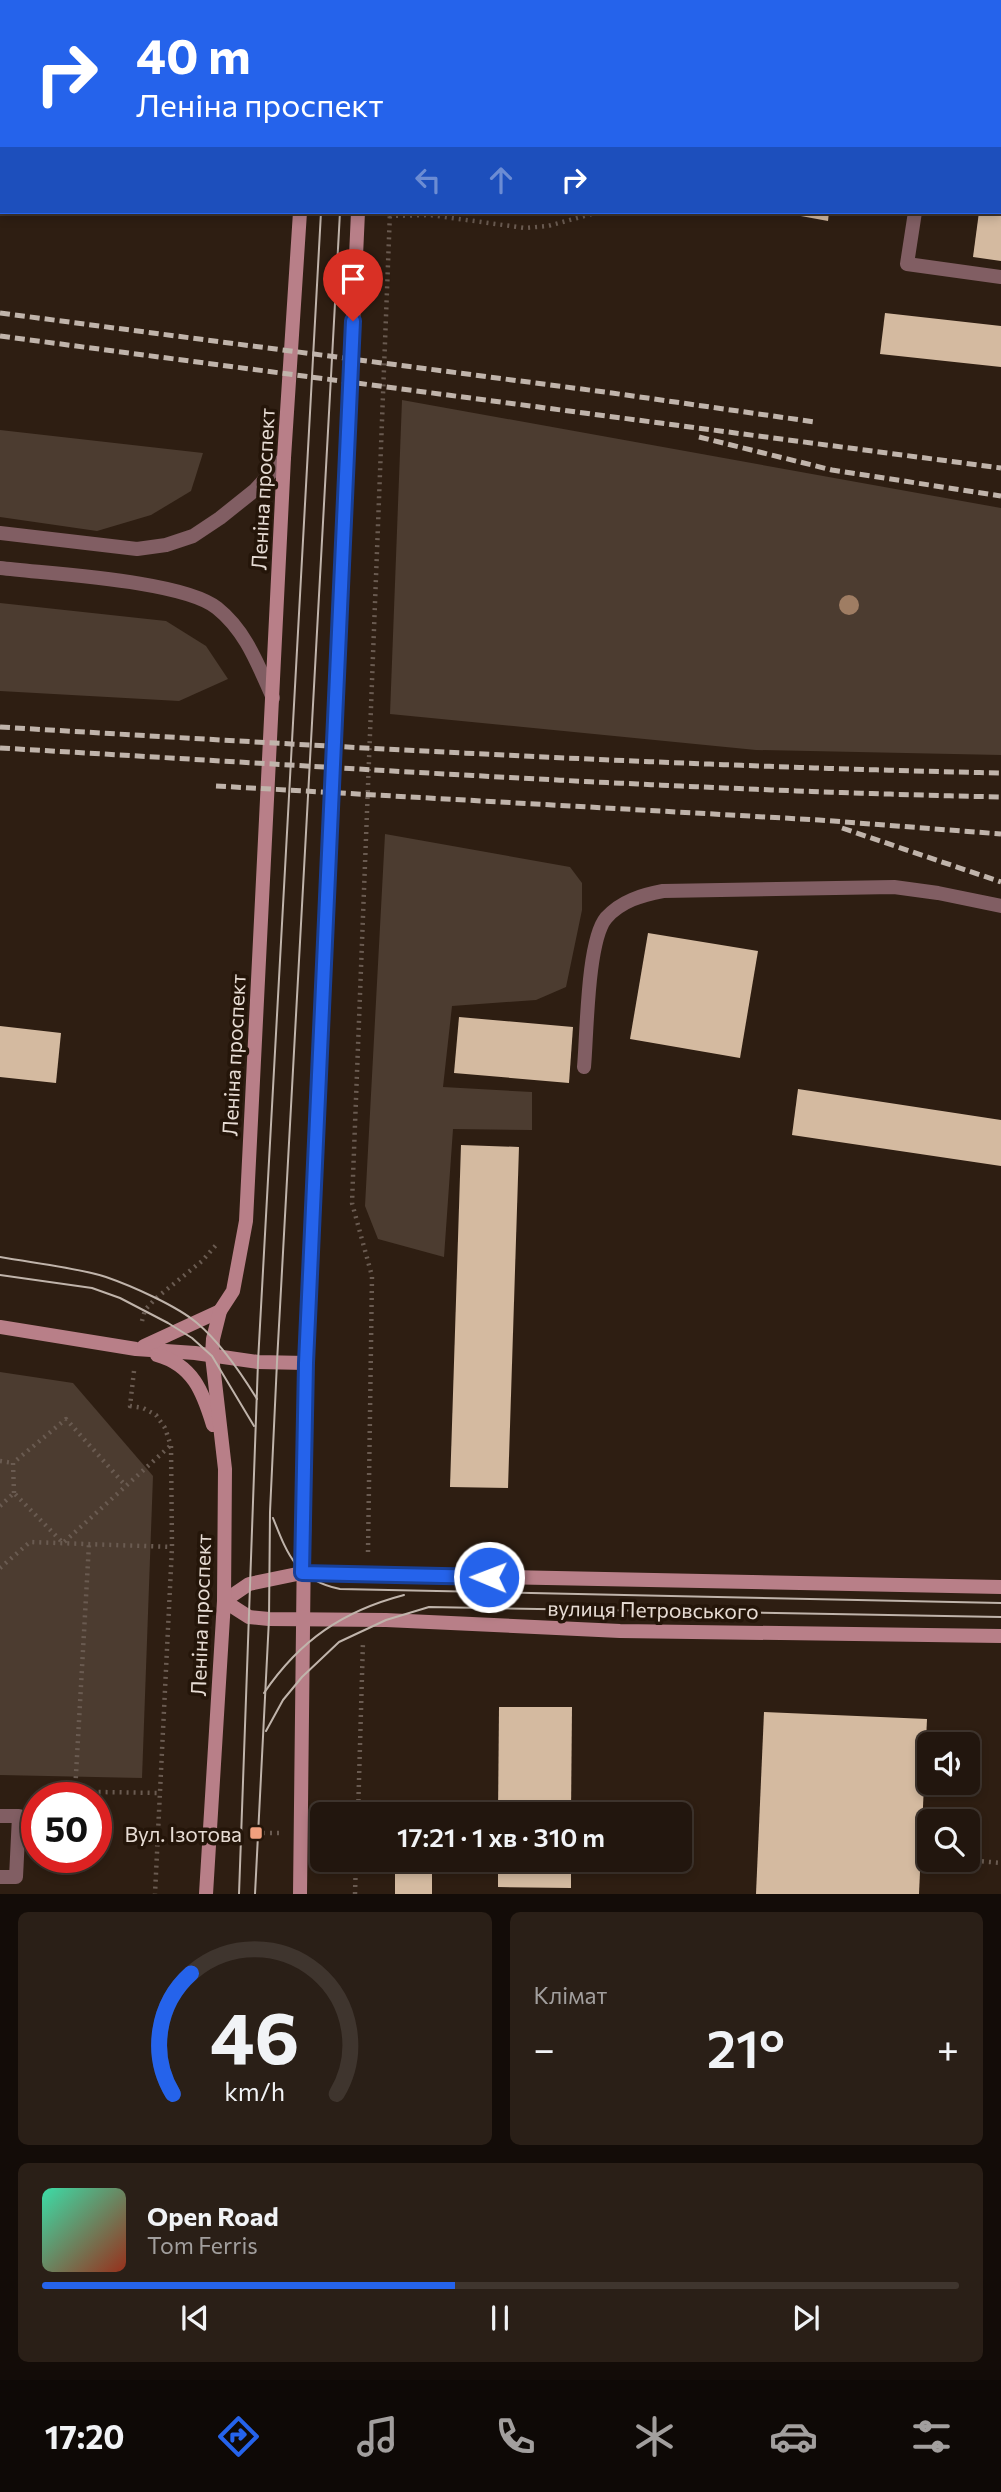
<!DOCTYPE html>
<html lang="uk">
<meta charset="utf-8">
<style>
body{margin:0;font-family:Commissioner,sans-serif;background:#2a1f17;color:#f1f3f6;height:100vh;display:flex;flex-direction:column;font-size:26px;white-space:nowrap}
*{box-sizing:border-box;margin:0}
p{font-size:23px;color:#a29f9e}
.icon{flex:none;width:38px;height:38px;fill:none;stroke:currentColor;stroke-width:2;stroke-linecap:round;stroke-linejoin:round}
.map{position:relative;height:1894px;overflow:hidden}
.sheet{display:flex;flex-direction:column;gap:18px;padding:18px;background:#130c08;flex:1}
.sheet>*{flex:none}
.top-card{position:absolute;left:0px;top:0px;width:1001px;height:214px;box-shadow:0 4px 10px #0003,0 0 0 2px #3f352e;background:#2563eb;color:#fff;overflow:hidden}
.controls{position:absolute;left:917px;top:1732px;display:grid;gap:14px}
.controls a{display:grid;place-items:center;width:63px;height:63px;border-radius:10px;background:#22160e;box-shadow:0 4px 10px #0003,0 0 0 2px #3f352e;font-size:35px}
.speed{position:absolute;left:21px;top:1782px;display:flex;gap:14px;font-size:35px;font-weight:700;text-align:center}
.speed>*{display:grid;place-content:center;width:91px;height:91px;border-radius:50%;background:#22160e;box-shadow:0 4px 10px #0003,0 0 0 2px #3f352e;line-height:1}
.speed .limit{border:10px solid #d22;background:#fff;color:#111}
.pin{position:absolute;display:grid;place-items:center;width:60px;height:60px;color:#fff;margin:-72px -30px;border-radius:50% 50% 50% 0;rotate:-45deg;box-shadow:0 0 7px #0007}
.pin .icon{rotate:45deg}
.me{position:absolute;width:77px;margin:-38px;rotate:271deg;stroke-linejoin:round;filter:drop-shadow(0 0 5px #0008)}
.turn{display:flex;align-items:center;gap:24px;height:147px;padding:0 21px;font-size:32px}
.turn .icon{width:91px;height:91px;stroke-width:2.5}
.turn b{display:block;font-size:49px;line-height:60px}
.lanes{display:flex;align-items:center;height:66px;padding:0 21px;background:#0003;justify-content:center;gap:35px;direction:ltr}
.lanes .off{opacity:.35}
.big{font-size:52px;font-weight:600;line-height:1.1}
.sheet .tile{flex:1;display:flex;flex-direction:column;justify-content:center;gap:10px;min-width:0;padding:0 24px;border-radius:10px;background:#2a1f17}
.sheet .dial{align-items:center;gap:0}
.dial svg{height:182px;overflow:visible;fill:none;stroke:#3f352e;stroke-width:7;stroke-linecap:round;text-anchor:middle}
.dial text{fill:#f1f3f6;stroke:none}
.song{display:flex;align-items:center;gap:21px}
.cover{width:84px;height:84px;border-radius:10px;background:linear-gradient(135deg,hsl(160 70% 55%),hsl(10 70% 35%))}
.played{height:7px;border-radius:4px;background:linear-gradient(90deg,#2563eb 45%,#3f352e 45%)}
.keys{display:flex;justify-content:space-around;direction:ltr}
.heat{display:flex;justify-content:space-between;align-items:center;font-size:38px;direction:ltr}
.sheet .tiles{flex:1;display:grid;gap:18px;grid-template-columns:1fr 1fr}
.tile:last-child{grid-column:span 2}
.trip{position:absolute;left:310px;top:1802px;width:382px;height:70px;border-radius:10px;background:#22160e;box-shadow:0 4px 10px #0003,0 0 0 2px #3f352e;font-weight:600;line-height:70px;text-align:center}
.menu{display:flex;height:112px;justify-content:space-around;align-items:center;background:#0e0906;color:#a29f9e}
.menu .icon{width:49px;height:49px}
.menu .selected{color:#2563eb}
.menu b{font-size:32px;color:#f1f3f6}
.map>svg:first-child{display:block}
.green{fill:#4c3c30}
.building{fill:#d4baa0}
.lines{fill:none;stroke-linecap:round;stroke-linejoin:round}
.path{stroke:#6a5b51;stroke-width:4.5;stroke-dasharray:2 5;stroke-linecap:butt}
.lane{stroke:#815e63;stroke-width:14}
.street{stroke:#815e63;stroke-width:14}
.secondary{stroke:#b87f88;stroke-width:14}
.tram{stroke:#c0b4ab;stroke-width:2}
.rail{stroke:#c0b4ab;stroke-width:5;stroke-dasharray:10 5;stroke-linecap:butt}
.tree{fill:#9f7d63}
.route-casing{stroke:#184099;stroke-width:18}
.route{stroke:#2563eb;stroke-width:12}
.poi-dot{fill:#f2a07e;stroke:#241509;stroke-width:2.5}
.labels{text-anchor:middle;dominant-baseline:central;stroke-width:7;stroke-linejoin:round;paint-order:stroke}
.street-label{font-size:21px;fill:#e7dcd4;stroke:#241509}
.poi-label{font-size:21px;fill:#e7dcd4;stroke:#241509;text-anchor:end}
</style>
<div class="map">
<svg width="1001" height="1894" viewBox="0 0 1001 1894">
<rect width="100%" height="100%" fill="#2e1e12"/>
<g class="green">
<path d="M402 400 1001 508V755L756 750 390 714Z"/>
<path d="M0 430 203 453 191 491 151 515 97 531 0 517Z"/>
<path d="M0 603 166 621 206 646 228 679 179 701 0 691Z"/>
<path d="M385 834 570 867 582 883V910L566 987 536 1000 452 1006 443 1087 532 1092V1130L453 1129 444 1257 378 1239 365 1206Z"/>
<path d="M0 1372 73 1383 153 1476 142 1778 0 1775Z"/>
</g>
<g class="building">
<path d="M779 212H829L828 221Z"/>
<path d="M979 212H1001V261L973 257Z"/>
<path d="M885 313 1001 326V367L880 354Z"/>
<path d="M648 933 758 951 740 1058 630 1039Z"/>
<path d="M459 1017 573 1027 569 1083 454 1073Z"/>
<path d="M0 1026 61 1033 56 1083 0 1077Z"/>
<path d="M798 1089 1001 1120V1166L792 1135Z"/>
<path d="M461 1145 519 1147 508 1488 450 1487Z"/>
<path d="M499 1707H572L571 1815H498Z"/>
<path d="M764 1712 927 1719 919 1894H756Z"/>
<rect x="395" y="1860" width="37" height="34"/>
<path d="M498 1860H571V1888L498 1887Z"/>
</g>
<g class="lines">
<g class="path">
<path d="M389 216 430 215 525 228 548 226 599 212"/>
<path d="M142 1321 145 1310 155 1299 202 1261 217 1244"/>
<path d="M134 1371 130 1406 143 1408 156 1415 165 1428 171 1446 172 1547 155 1894"/>
<path d="M0 1461 13 1463"/>
<path d="M14 1493 13 1463 66 1419 126 1486"/>
<path d="M0 1506 14 1493 63 1543 170 1446"/>
<path d="M368 1552 372 1276 352 1203 390 212"/>
<path d="M0 1568 30 1542 171 1547"/>
<path d="M75 1792 89 1544"/>
<path d="M33 1800 40 1791 160 1793"/>
<path d="M358 1815 363 1641"/>
<path d="M256 1833H280"/>
<path d="M921 1856 929 1857"/>
<path d="M968 1860 1001 1863"/>
<path d="M355 1894 356 1860"/>
</g>
<g class="lane">
<path d="M915 212 907 264 1001 277"/>
<path d="M584 1067C587 1035 587 941 606 918 621 901 642 895 663 891L894 887 938 893 1001 906"/>
<path d="M0 1816H19L16 1877H0"/>
</g>
<g class="street">
<path d="M312 0 313 2"/>
<path d="M943 2 944 0"/>
<path d="M0 533 137 549 166 545 193 536 220 518 255 490 284 458"/>
<path d="M0 568C48 574 182 580 217 608 246 631 258 665 273 698"/>
</g>
<g class="secondary">
<path d="M456 0H497"/>
<path d="M687 0 700 2"/>
<path d="M325 2V0"/>
<path d="M348 2 349 0"/>
<path d="M386 2V0"/>
<path d="M559 2 564 0"/>
<path d="M999 43 1001 44"/>
<path d="M0 1327 136 1349 195 1353 258 1362 306 1363"/>
<path d="M144 1346 220 1311"/>
<path d="M157 1355C193 1365 203 1392 213 1425"/>
<path d="M224 1601 249 1584 302 1573 1001 1587"/>
<path d="M224 1601 249 1617 269 1619 386 1620 620 1631 1001 1636"/>
<path d="M206 1894 224 1601 225 1469 212 1356 213 1339 220 1311 233 1291 246 1221 284 458 300 212"/>
<path d="M300 1894 306 1363 358 212"/>
</g>
<g class="tram">
<path d="M391 2 392 0"/>
<path d="M422 2 424 0"/>
<path d="M0 1257C33 1263 75 1267 106 1277 132 1286 177 1306 197 1323 221 1343 241 1373 257 1399"/>
<path d="M0 1275 92 1288 120 1298 168 1323 192 1338 212 1356 254 1426"/>
<path d="M273 1518C288 1556 297 1580 340 1589L1001 1603"/>
<path d="M264 1693C300 1640 343 1611 404 1595"/>
<path d="M266 1731 283 1700 302 1677 339 1642 386 1620 429 1607 1001 1617"/>
<path d="M239 1894 258 1362 321 212"/>
<path d="M255 1894 269 1619 270 1512 277 1362 340 212"/>
</g>
<g class="rail">
<path d="M0 313 612 393 815 422"/>
<path d="M0 336 1001 468"/>
<path d="M699 437 832 470 1001 496"/>
<path d="M0 727C333 747 667 766 1001 773"/>
<path d="M0 748C333 767 667 790 1001 797"/>
<path d="M216 786 819 820 1001 834"/>
<path d="M842 828 1001 882"/>
</g>
</g>
<circle class="tree" cx="849" cy="605" r="10"/>
<g class="lines">
<g class="route-casing">
<path id="route" d="M353 321 306 1363 302 1573 489 1577"/>
</g>
<use href="#route" class="route"/>
</g>
<rect class="poi-dot" x="249" y="1826" width="14" height="14" rx="3.5"/>
<g class="labels">
<g class="street-label">
<text transform="translate(262 489) rotate(-87)">Леніна проспект</text>
<text transform="translate(233 1055) rotate(-87)">Леніна проспект</text>
<text transform="translate(653 1609) rotate(1)">вулиця Петровського</text>
<text transform="translate(200 1615) rotate(-88)">Леніна проспект</text>
</g>
<g class="poi-label">
<text x="242" y="1833">Вул. Ізотова</text>
</g>
</g>
</svg>
<div class="controls">
<a><svg class="icon" aria-label="sound" viewBox="0 0 24 24"><path d="M4 9h4l5-4v14l-5-4H4zM17 9q2 3 0 6"/></svg></a>
<a><svg class="icon" aria-label="search" viewBox="0 0 24 24"><circle cx="10" cy="10" r="6"/><path d="M15 15l6 6"/></svg></a>
</div>
<div class="speed"><div class="limit">50</div></div>
<div class="pin" style="left:353px;top:321px;background:#d93025"><svg class="icon" aria-label="arrive" viewBox="0 0 24 24"><path d="M6 21V4h12l-3 4 3 4H6"/></svg></div>
<svg class="me" style="left:489px;top:1577px" viewBox="-20 -20 40 40"><circle r="17" fill="#2563eb" stroke="#fff" stroke-width="3"/><path d="M0-11L8 9 0 5-8 9z" fill="#fff"/></svg>
<div class="trip">17:21 · 1 хв · 310 m</div>
<div class="top-card">
<div class="turn"><svg class="icon" aria-label="right" viewBox="0 0 24 24"><path d="M7 20v-9h11M14 6l5 5-5 5"/></svg><div><b>40 m</b>Леніна проспект</div></div>
<div class="lanes"><svg class="icon off" aria-label="left" viewBox="0 0 24 24"><path d="M17 20v-9H6M10 6l-5 5 5 5"/></svg><svg class="icon off" aria-label="ahead" viewBox="0 0 24 24"><path d="M12 20V5M6 11l6-6 6 6"/></svg><svg class="icon" aria-label="right" viewBox="0 0 24 24"><path d="M7 20v-9h11M14 6l5 5-5 5"/></svg></div>
</div>
</div>
<section class="sheet">
<div class="tiles">
<div class="tile dial"><svg viewBox="0 0 100 80">
<path d="M14 69A42 42 0 1 1 86 69"/>
<path d="M14 69A42 42 0 0 1 22 16" stroke="#2563eb"/>
<text x="50" y="56" font-size="32" font-weight="700">46</text>
<text x="50" y="72" font-size="11">km/h</text>
</svg></div>
<div class="tile"><p>Клімат</p>
<div class="heat"><a>−</a><b class="big">21°</b><a>+</a></div>
</div>
<div class="tile">
<div class="song"><i class="cover"></i><div><b>Open Road</b><p>Tom Ferris</p></div></div>
<div class="played"></div>
<div class="keys"><svg class="icon" aria-label="previous" viewBox="0 0 24 24"><path d="M18 5L8 12l10 7zM5 5v14"/></svg><svg class="icon" aria-label="pause" viewBox="0 0 24 24"><path d="M8 5v14M16 5v14"/></svg><svg class="icon" aria-label="next" viewBox="0 0 24 24"><path d="M6 5l10 7-10 7zM19 5v14"/></svg></div>
</div>
</div>
</section>
<nav class="menu">
<b>17:20</b>
<svg class="icon selected" aria-label="directions" viewBox="0 0 24 24"><path d="M12 3l9 9-9 9-9-9zM9 14v-3h6M13 9l2 2-2 2"/></svg>
<svg class="icon" aria-label="music" viewBox="0 0 24 24"><path d="M9 18V5l10-2v13"/><circle cx="6" cy="18" r="3"/><circle cx="16" cy="16" r="3"/></svg>
<svg class="icon" aria-label="phone" viewBox="0 0 24 24"><path d="M5 4h4l2 5-3 2q2 4 5 5l2-3 5 2v4C11 20 4 13 5 4z"/></svg>
<svg class="icon" aria-label="climate" viewBox="0 0 24 24"><path d="M12 3v18M4 7l16 10M4 17L20 7"/></svg>
<svg class="icon" aria-label="car" viewBox="0 0 24 24"><path d="M5 17H2v-5l4-1 3-4h7l3 4 3 1v5h-3M9 17h6M6 11h13"/><circle cx="7" cy="17" r="2"/><circle cx="17" cy="17" r="2"/></svg>
<svg class="icon" aria-label="filters" viewBox="0 0 24 24"><path d="M4 7h16M4 17h16"/><circle cx="9" cy="7" r="2"/><circle cx="15" cy="17" r="2"/></svg>
</nav>
